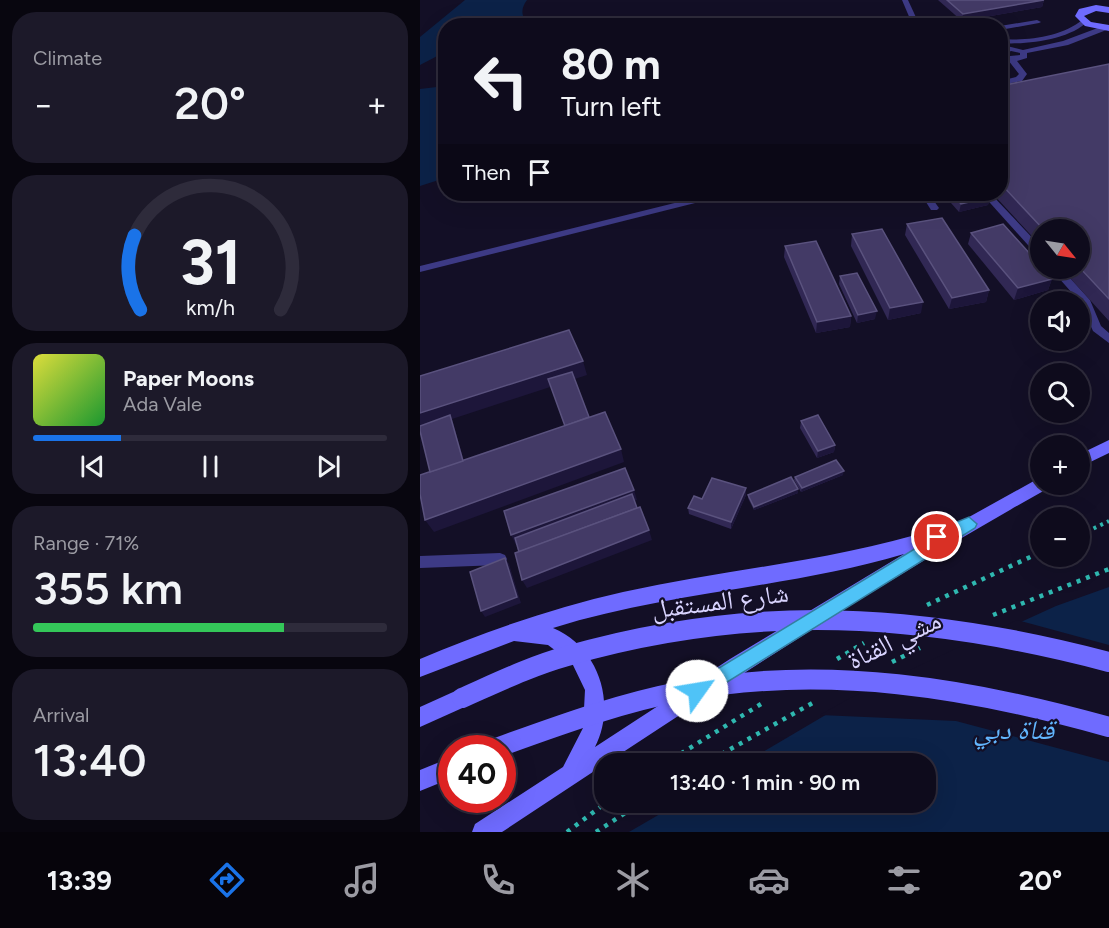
<!DOCTYPE html>
<meta charset="utf-8">
<style>
body{margin:0;font-family:Figtree,"Noto Naskh Arabic",sans-serif;background:#1c1929;color:#f1f3f6;height:100vh;display:flex;flex-direction:column;font-size:22px;white-space:nowrap}
*{box-sizing:border-box;margin:0}
p{font-size:20px;color:#9b9ba3}
.icon{flex:none;width:33px;height:33px;fill:none;stroke:currentColor;stroke-width:2;stroke-linecap:round;stroke-linejoin:round}
.map{position:relative;flex:1;overflow:hidden}
.panel{display:flex;flex-direction:column;gap:12px;padding:12px;background:#08060f;width:420px}
.panel>*{flex:none}
.hud{position:absolute;left:18px;top:18px;width:570px;height:183px;border-radius:24px;box-shadow:0 6px 24px #0002,0 0 0 2px #2e2b3b;background:#0e0b1c;color:#f1f3f6;overflow:hidden}
.needle{width:39px;rotate:120deg}
.controls{position:absolute;left:610px;top:219px;display:grid;gap:12px}
.controls a{display:grid;place-items:center;width:60px;height:60px;border-radius:50%;background:#0e0b1c;box-shadow:0 6px 24px #0002,0 0 0 2px #2e2b3b;font-size:30px}
.speed{position:absolute;left:18px;top:735px;display:flex;gap:12px;font-size:30px;font-weight:700;text-align:center}
.speed>*{display:grid;place-content:center;width:78px;height:78px;border-radius:50%;background:#0e0b1c;box-shadow:0 6px 24px #0002,0 0 0 2px #2e2b3b;line-height:1}
.speed .limit{border:9px solid #d22;background:#fff;color:#111}
.pin{position:absolute;display:grid;place-items:center;width:51px;height:51px;color:#fff;margin:-26px;border:3px solid #fff;border-radius:50%;box-shadow:0 2px 6px #0007}
.me{position:absolute;width:66px;margin:-33px;rotate:58deg;stroke-linejoin:round;filter:drop-shadow(0 0 4px #0008)}
.turn{display:flex;align-items:center;gap:21px;height:126px;padding:0 24px;font-size:27px}
.turn .icon{width:78px;height:78px;stroke-width:2.5}
.turn b{display:block;font-size:42px;line-height:51px}
.then{display:flex;align-items:center;height:57px;padding:0 24px;background:#0003;gap:12px;font-size:22px}
.big{font-size:45px;font-weight:600;line-height:1.1}
.panel .card{flex:1;display:flex;flex-direction:column;justify-content:center;gap:9px;min-width:0;padding:0 21px;border-radius:24px;background:#1c1929}
.panel .dial{align-items:center;gap:0}
.dial svg{height:156px;overflow:visible;fill:none;stroke:#2e2b3b;stroke-width:7;stroke-linecap:round;text-anchor:middle}
.dial text{fill:#f1f3f6;stroke:none}
.song{display:flex;align-items:center;gap:18px}
.cover{width:72px;height:72px;border-radius:9px;background:linear-gradient(135deg,hsl(60 70% 55%),hsl(130 70% 35%))}
.played{height:6px;border-radius:3px;background:linear-gradient(90deg,#1a73e8 25%,#2e2b3b 25%)}
.keys{display:flex;justify-content:space-around;direction:ltr}
.heat{display:flex;justify-content:space-between;align-items:center;font-size:33px;direction:ltr}
.charge{height:9px;border-radius:4px;background:linear-gradient(90deg,#34c759 71%,#2e2b3b 0)}
.trip{position:absolute;left:174px;top:753px;width:342px;height:60px;border-radius:24px;background:#0e0b1c;box-shadow:0 6px 24px #0002,0 0 0 2px #2e2b3b;font-weight:600;line-height:60px;text-align:center}
.menu{display:flex;height:96px;justify-content:space-around;align-items:center;background:#06040b;color:#9b9ba3}
.menu .icon{width:42px;height:42px}
.menu .selected{color:#1a73e8}
.menu b{font-size:27px;color:#f1f3f6}
main{display:flex;flex:1;min-height:0}
.map>svg:first-child{display:block}
.water{fill:#0c2248}
.pier{fill:#130f26}
.lines{fill:none;stroke-linecap:round;stroke-linejoin:round}
.path-far1{stroke:#2fb8b0;stroke-width:4;stroke-dasharray:3 4.5;stroke-linecap:butt}
.path{stroke:#2fb8b0;stroke-width:4.5;stroke-dasharray:4 6;stroke-linecap:butt}
.lane{fill:#3d3a85;fill-rule:evenodd}
.secondary{fill:#6f6bff;fill-rule:evenodd}
.secondary-bridge{stroke:#6f6bff;stroke-width:20}
.wall{fill:#312854}
.shaded-wall{fill:#1d163a}
.building{fill:#433a66;stroke:#5a527e;stroke-width:1.5}
.route{fill:#4fc3f7;stroke:#337fa1;stroke-width:1.5}
.labels{text-anchor:middle;dominant-baseline:central;stroke-width:4.5;stroke-linejoin:round;paint-order:stroke}
.near-street-label{font-size:26px;fill:#d9d4ff;stroke:#130f26}
.near-water-label{font-size:27px;font-style:italic;fill:#62b6ff;stroke:#130f26}
</style>
<main>
<section class="panel">
<div class="card"><p>Climate</p>
<div class="heat"><a>−</a><b class="big">20°</b><a>+</a></div>
</div>
<div class="card dial"><svg viewBox="0 0 100 80">
<path d="M14 69A42 42 0 1 1 86 69"/>
<path d="M14 69A42 42 0 0 1 11 31" stroke="#1a73e8"/>
<text x="50" y="56" font-size="32" font-weight="700">31</text>
<text x="50" y="72" font-size="11">km/h</text>
</svg></div>
<div class="card">
<div class="song"><i class="cover"></i><div><b>Paper Moons</b><p>Ada Vale</p></div></div>
<div class="played"></div>
<div class="keys"><svg class="icon" aria-label="previous" viewBox="0 0 24 24"><path d="M18 5L8 12l10 7zM5 5v14"/></svg><svg class="icon" aria-label="pause" viewBox="0 0 24 24"><path d="M8 5v14M16 5v14"/></svg><svg class="icon" aria-label="next" viewBox="0 0 24 24"><path d="M6 5l10 7-10 7zM19 5v14"/></svg></div>
</div>
<div class="card"><p>Range · 71%</p><b class="big">355 km</b><div class="charge"></div></div>
<div class="card"><p>Arrival</p><b class="big">13:40</b></div>
</section>
<div class="map">
<svg width="689" height="832" viewBox="0 0 689 832">
<rect width="100%" height="100%" fill="#130f26"/>
<g class="water">
<path d="M45 0H107C100 9 101 18 110 25L26 26 25 52 0 65V37Z"/>
<path d="M25 86V178L0 186V89Z"/>
<path d="M689 587V832H209L259 803 506 802V764L324 763 431 700 636 606Z"/>
</g>
<path class="pier" d="M597 620 689 645V762L536 721 400 715 430 698Z"/>
<g class="lines">
<path class="path-far1" d="M660 535 689 521"/>
<g class="path">
<path d="M507 605 621 552"/>
<path d="M573 615 689 569"/>
<path d="M417 659 444 643"/>
<path d="M472 662 500 648"/>
<path d="M244 764 341 704"/>
<path d="M284 764 396 701"/>
<path d="M147 832 187 802"/>
<path d="M176 832 222 802"/>
</g>
<g class="lane">
<path d="M482 0H488L500 26H493Z"/>
<path d="M617 20 621 22 619 23 580 30V26Z"/>
<path d="M662 20 668 21C650 40 605 45 580 43V39C606 41 642 37 662 20Z"/>
<path d="M683 26H689V29L648 45 607 53V58L597 61 607 74 602 81 580 85V81L596 77 599 74 588 60 580 55V51L587 46 603 50 643 41ZM591 51 600 53V55L590 56 587 53Z"/>
<path d="M291 194H305L303 196 0 272V266Z"/>
<path d="M501 194H509L519 208 517 210H511Z"/>
<path d="M562 194H571L621 247V256L617 255Z"/>
<path d="M630 268H641L670 300 681 326 689 333V343L673 331 660 302Z"/>
<path d="M80 553 85 555 87 559 85 563 80 565 0 568V556Z"/>
</g>
<g class="secondary">
<path d="M676 5 689 7V13L676 11 664 16 671 22 689 25V31L665 26 655 16 659 9Z"/>
<path d="M689 440V453L660 467V454Z"/>
<path d="M621 477V484H629L627 489C439 594 261 714 82 832H52L55 824 143 767 163 728 165 690 152 663 128 645 94 641 0 677V659C66 631 133 608 203 592 308 569 413 561 516 529L522 532ZM484 554 310 659 175 747C197 704 179 647 133 628 248 592 369 588 484 554Z"/>
<path d="M42 688 49 691 52 698 49 705 0 727V707Z"/>
<path d="M32 757V778L0 791V770Z"/>
</g>
<g class="secondary-bridge">
<path d="M42 698C76 683 111 666 147 656 334 602 503 613 689 662"/>
<path d="M76 748C137 726 199 703 263 691 407 664 550 688 689 727"/>
</g>
</g>
<g class="wall">
<path d="M518 0H624L622 7 542 21Z"/>
<path d="M689 64V321L641 268H660V230H621V246L573 194H580V86Z"/>
<path d="M523 194H567L570 197 568 205 539 212Z"/>
<path d="M487 224 569 290 566 302 529 309 485 235Z"/>
<path d="M551 233 632 279 628 290 594 300 548 244Z"/>
<path d="M432 234 501 313 468 320 431 246Z"/>
<path d="M365 246 431 316 430 327 396 333 364 257Z"/>
<path d="M420 276 455 319 437 323 419 284Z"/>
<path d="M381 421 415 445 414 452 397 458 380 428Z"/>
<path d="M423 475 381 492 374 480 375 477Z"/>
<path d="M378 489V493L334 510 328 498V495Z"/>
<path d="M326 495 311 529 269 514 268 508 282 499Z"/>
</g>
<g class="shaded-wall">
<path d="M624 0 622 7 542 21 543 14Z"/>
<path d="M570 197 568 205 539 212 541 204Z"/>
<path d="M632 279 628 290 594 300 598 288Z"/>
<path d="M569 290 566 302 529 309 532 298Z"/>
<path d="M503 302 501 313 468 320 470 308Z"/>
<path d="M457 311 455 319 437 323 438 315Z"/>
<path d="M431 316 430 327 396 333 397 322Z"/>
<path d="M667 332 665 336 660 338V335Z"/>
<path d="M163 361 167 375 32 419 48 475 0 430V413Z"/>
<path d="M415 445 414 452 397 458 398 451Z"/>
<path d="M201 449 204 462 14 532 5 520Z"/>
<path d="M424 471 423 475 381 492 382 488Z"/>
<path d="M326 488V495L311 529V522Z"/>
<path d="M378 489V493L334 510V507Z"/>
<path d="M214 490 217 500 96 545 91 535Z"/>
<path d="M229 530 232 540 107 588 102 580Z"/>
<path d="M85 558 89 564 101 603 65 617 61 611Z"/>
</g>
<g class="building">
<path d="M527 0H624L543 14Z"/>
<path d="M689 64V299L660 268V230H624L580 183V86Z"/>
<path d="M532 194H567L570 197 541 204Z"/>
<path d="M522 218 569 290 532 298 487 224Z"/>
<path d="M583 224 621 266V268H623L632 279 598 288 551 233Z"/>
<path d="M462 229 503 302 470 308 432 234Z"/>
<path d="M396 241 431 316 397 322 365 246Z"/>
<path d="M437 273 457 311 438 315 420 276Z"/>
<path d="M660 325 667 332 660 335Z"/>
<path d="M149 330 163 361 0 413V376Z"/>
<path d="M152 372 169 417 145 426 128 379Z"/>
<path d="M185 412 201 449 5 520 0 494V475Z"/>
<path d="M30 415 43 461 10 472 0 431V426Z"/>
<path d="M398 415 415 445 398 451 381 421Z"/>
<path d="M416 460 424 471 382 488 375 477Z"/>
<path d="M205 468 214 490 91 535 84 511Z"/>
<path d="M371 477 378 489 334 507 328 495Z"/>
<path d="M292 478 326 488 311 522 268 508 274 496 282 499Z"/>
<path d="M212 494 217 508 99 552 95 538Z"/>
<path d="M220 507 229 530 102 580 95 553Z"/>
<path d="M85 558 97 597 61 611 50 572Z"/>
</g>
<path class="route" d="M549 517 557 524 555 528 283 697 277 700 271 697 268 691 271 685 511 539 512 532Z"/>
<g class="labels">
<g class="near-street-label">
<text transform="translate(300 601) rotate(-7)">شارع المستقبل</text>
<text transform="translate(474 640) rotate(-26)">مشي القناة</text>
</g>
<g class="near-water-label">
<text x="594" y="729">قناة دبي</text>
</g>
</g>
</svg>
<div class="controls">
<a><svg class="needle" viewBox="-14 -14 28 28"><path d="M0-13l5 13h-10z" fill="#e53935"/><path d="M0 13l5-13h-10z" fill="#9b9ba3"/></svg></a>
<a><svg class="icon" aria-label="sound" viewBox="0 0 24 24"><path d="M4 9h4l5-4v14l-5-4H4zM17 9q2 3 0 6"/></svg></a>
<a><svg class="icon" aria-label="search" viewBox="0 0 24 24"><circle cx="10" cy="10" r="6"/><path d="M15 15l6 6"/></svg></a>
<a>+</a>
<a>−</a>
</div>
<div class="speed"><div class="limit">40</div></div>
<div class="pin" style="left:517px;top:537px;background:#d93025"><svg class="icon" aria-label="arrive" viewBox="0 0 24 24"><path d="M6 21V4h12l-3 4 3 4H6"/></svg></div>
<svg class="me" style="left:277px;top:691px" viewBox="-20 -20 40 40"><circle r="19" fill="#fff"/><path d="M0-13L10 11 0 6-10 11z" fill="#4fc3f7"/></svg>
<div class="trip">13:40 · 1 min · 90 m</div>
<div class="hud">
<div class="turn"><svg class="icon" aria-label="left" viewBox="0 0 24 24"><path d="M17 20v-9H6M10 6l-5 5 5 5"/></svg><div><b>80 m</b>Turn left</div></div>
<div class="then">Then<svg class="icon" aria-label="arrive" viewBox="0 0 24 24"><path d="M6 21V4h12l-3 4 3 4H6"/></svg></div>
</div>
</div>
</main>
<nav class="menu">
<b>13:39</b>
<svg class="icon selected" aria-label="directions" viewBox="0 0 24 24"><path d="M12 3l9 9-9 9-9-9zM9 14v-3h6M13 9l2 2-2 2"/></svg>
<svg class="icon" aria-label="music" viewBox="0 0 24 24"><path d="M9 18V5l10-2v13"/><circle cx="6" cy="18" r="3"/><circle cx="16" cy="16" r="3"/></svg>
<svg class="icon" aria-label="phone" viewBox="0 0 24 24"><path d="M5 4h4l2 5-3 2q2 4 5 5l2-3 5 2v4C11 20 4 13 5 4z"/></svg>
<svg class="icon" aria-label="climate" viewBox="0 0 24 24"><path d="M12 3v18M4 7l16 10M4 17L20 7"/></svg>
<svg class="icon" aria-label="car" viewBox="0 0 24 24"><path d="M5 17H2v-5l4-1 3-4h7l3 4 3 1v5h-3M9 17h6M6 11h13"/><circle cx="7" cy="17" r="2"/><circle cx="17" cy="17" r="2"/></svg>
<svg class="icon" aria-label="filters" viewBox="0 0 24 24"><path d="M4 7h16M4 17h16"/><circle cx="9" cy="7" r="2"/><circle cx="15" cy="17" r="2"/></svg>
<b>20°</b>
</nav>
